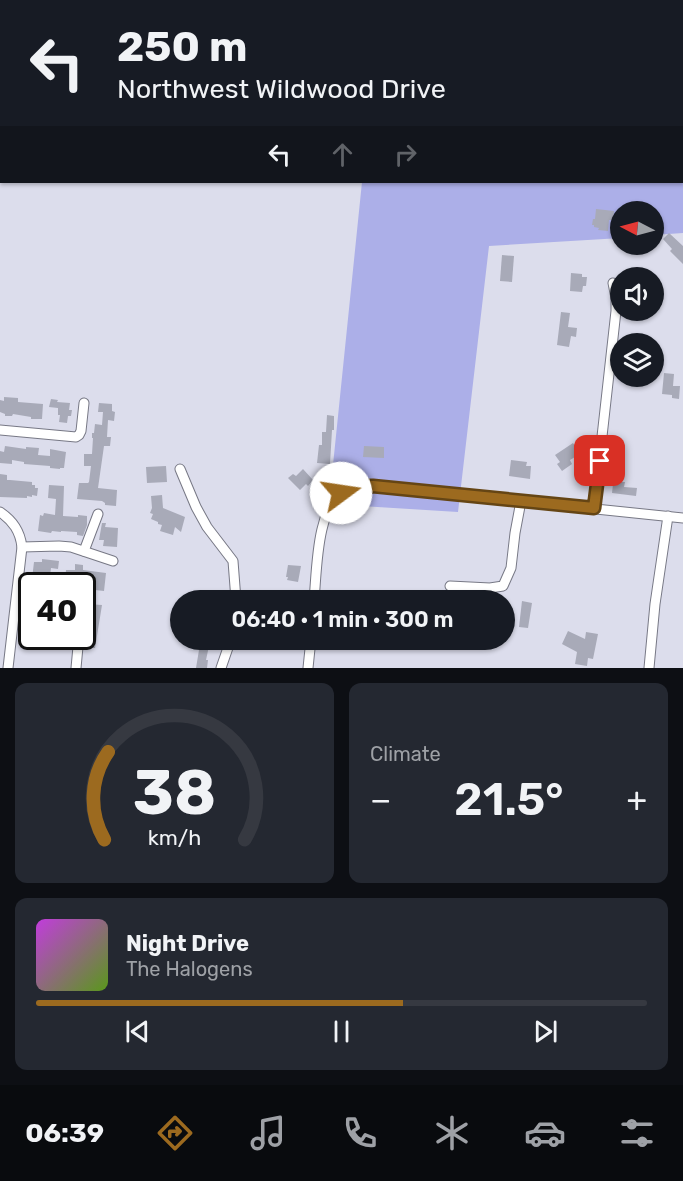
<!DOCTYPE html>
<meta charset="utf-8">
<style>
body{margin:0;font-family:Rubik,sans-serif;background:#242831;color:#f1f3f6;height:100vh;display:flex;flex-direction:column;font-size:22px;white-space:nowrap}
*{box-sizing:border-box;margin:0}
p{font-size:20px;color:#9ea1a6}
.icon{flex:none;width:33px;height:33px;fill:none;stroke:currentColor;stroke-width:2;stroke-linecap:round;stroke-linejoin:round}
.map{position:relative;height:668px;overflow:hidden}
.side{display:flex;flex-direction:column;gap:15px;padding:15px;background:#0d0f14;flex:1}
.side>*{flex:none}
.hud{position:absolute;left:0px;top:0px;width:684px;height:183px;box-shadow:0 2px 4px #0004;background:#171b24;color:#f1f3f6;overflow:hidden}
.needle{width:39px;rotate:276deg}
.controls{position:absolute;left:610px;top:201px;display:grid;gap:12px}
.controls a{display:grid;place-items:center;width:54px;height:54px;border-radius:50%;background:#171b24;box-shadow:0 2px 4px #0004;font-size:30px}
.speed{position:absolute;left:18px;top:572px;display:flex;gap:12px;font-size:30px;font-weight:700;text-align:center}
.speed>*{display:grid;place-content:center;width:78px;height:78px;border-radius:50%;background:#171b24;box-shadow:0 2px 4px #0004;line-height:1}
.speed .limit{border:3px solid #111;border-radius:9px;background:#fff;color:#111}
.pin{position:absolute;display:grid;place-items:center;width:51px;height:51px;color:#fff;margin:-26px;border-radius:12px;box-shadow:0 3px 9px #0006}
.me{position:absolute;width:66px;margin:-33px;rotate:76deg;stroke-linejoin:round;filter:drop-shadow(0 0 4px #0008)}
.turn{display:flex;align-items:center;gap:21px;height:126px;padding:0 18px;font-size:27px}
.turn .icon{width:78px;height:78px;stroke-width:2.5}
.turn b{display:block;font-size:42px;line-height:51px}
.lanes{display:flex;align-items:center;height:57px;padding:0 18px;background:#0003;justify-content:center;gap:30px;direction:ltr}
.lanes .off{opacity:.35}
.big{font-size:45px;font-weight:600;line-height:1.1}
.side .tile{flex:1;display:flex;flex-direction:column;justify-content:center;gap:9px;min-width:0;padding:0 21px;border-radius:12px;background:#242831}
.side .dial{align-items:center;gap:0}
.dial svg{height:156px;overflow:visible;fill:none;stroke:#363941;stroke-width:7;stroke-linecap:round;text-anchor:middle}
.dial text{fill:#f1f3f6;stroke:none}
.song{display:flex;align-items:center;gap:18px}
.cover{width:72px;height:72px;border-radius:9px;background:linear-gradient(135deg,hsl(290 70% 55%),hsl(90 70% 35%))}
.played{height:6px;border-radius:3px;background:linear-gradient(90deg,#9c6a1f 60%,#363941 60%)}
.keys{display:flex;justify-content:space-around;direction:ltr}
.heat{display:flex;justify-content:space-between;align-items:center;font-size:33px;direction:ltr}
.side .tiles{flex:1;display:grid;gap:15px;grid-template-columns:1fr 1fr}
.tile:last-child{grid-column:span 2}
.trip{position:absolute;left:170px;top:590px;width:345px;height:60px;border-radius:30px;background:#171b24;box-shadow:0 2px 4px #0004;font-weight:600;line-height:60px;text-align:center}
.tab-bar{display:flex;height:96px;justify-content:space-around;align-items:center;background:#090b0e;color:#9ea1a6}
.tab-bar .icon{width:42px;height:42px}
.tab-bar .on{color:#9c6a1f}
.tab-bar b{font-size:27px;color:#f1f3f6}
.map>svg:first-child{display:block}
.green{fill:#acafe8}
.building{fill:#a8aab8}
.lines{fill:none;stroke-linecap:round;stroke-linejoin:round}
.minor-casing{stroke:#777885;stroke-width:11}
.minor{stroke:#fff;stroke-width:9}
.route-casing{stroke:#654514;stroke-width:15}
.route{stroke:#9c6a1f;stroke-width:10}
</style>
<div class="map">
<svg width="683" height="668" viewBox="0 0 683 668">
<rect width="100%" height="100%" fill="#dcddec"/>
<path class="green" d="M683 50V233L654 235V212H621V238L489 246 458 512 329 504 362 182H682Z"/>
<g class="building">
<path d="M596 209 614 211 613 220H609L608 231 598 230 599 228 594 227V225H592L593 219H595Z"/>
<path d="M669 233 683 246V264L670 251 672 249 663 239Z"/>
<path d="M502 255 514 256 512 282 500 281Z"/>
<path d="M571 273 582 274V277H587L586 286H583L582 292 570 291Z"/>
<path d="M561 312 570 313 568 327 577 328 576 337 571 336 569 347 557 345Z"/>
<path d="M664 373 674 374 673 386H680L679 399 672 398V395L662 394Z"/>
<path d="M4 397 18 398V402L43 404 42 419H31V417L13 414 12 416H5V414L0 412V400L4 401Z"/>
<path d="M51 399 58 400 57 402 70 403 69 410H72L71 416H68L67 423 59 422 60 415H58V408L49 407Z"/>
<path d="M99 403 112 404V411L115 412 114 421 108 420 107 437H111L110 446H104L98 488 117 490 116 506 105 505V503L102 501 77 499 79 483H88L89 482 91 466H84V454H92L93 438H92V433H94L95 424 102 425 103 412H98Z"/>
<path d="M327 415 334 416V430H332L330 464 317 463 319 445H322V432H326Z"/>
<path d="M573 443 580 454 570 460 572 464 562 471 557 464 560 462 555 455Z"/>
<path d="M5 446 26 449V447L39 448 38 455 50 456V449L66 452 64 468H60V469L50 468V466L24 464V462L12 460V464L0 463V451L4 452Z"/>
<path d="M364 446 384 447V458L363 457Z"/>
<path d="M511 460 527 462 526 466H531L530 479 509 476Z"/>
<path d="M166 466 167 482 147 483 146 467Z"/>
<path d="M303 469 313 480 308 486 306 484 300 490 288 478 293 474 296 476Z"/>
<path d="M0 474 7 475V480H10L32 482V485H35V488H38L37 496 32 495V497L27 496V498L0 497Z"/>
<path d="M618 482H625L624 487 637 488 636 496 612 493 613 484H618Z"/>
<path d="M49 485 64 486 63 516 78 517V515L87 516V525L83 536 77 535V532L61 531V532L52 531 51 533 38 531 40 515 43 516 44 513 55 515 56 499 48 498Z"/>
<path d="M162 495 163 508 185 517 181 532 175 527 173 535 160 531 162 525 158 524V522L151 519 153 514 150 513 152 508 151 496Z"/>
<path d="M102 523H106L105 527 118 528 117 547 103 546 104 540H99Z"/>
<path d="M42 559 59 561 58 569 51 568 49 585H33V579H32L34 562H42Z"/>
<path d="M75 564 83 565V570L106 573 104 591 95 590 94 593H82V585H68V583H65L66 570H75Z"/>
<path d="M288 565 301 566 298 582 287 580 288 577H286Z"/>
<path d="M522 601 532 603 528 628 519 627Z"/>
<path d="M87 604 102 605 95 648H92L91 649H85L87 618H85Z"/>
<path d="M568 631 585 639 586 632 598 634 593 659 588 658 587 666 575 664 577 652 562 644Z"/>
<path d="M29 636H72L71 650 53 649 54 646 42 645H35V648L28 647Z"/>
<path d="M201 639H212V646H209L206 660H208L207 668H196L199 650H201Z"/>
</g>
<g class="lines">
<g class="minor-casing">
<g id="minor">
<path d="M562 0 574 2"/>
<path d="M681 0V2"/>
<path d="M133 2V0"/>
<path d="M682 11H683"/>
<path d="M0 103H2"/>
<path d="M0 430 76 437 79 435 81 431 84 403"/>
<path d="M180 469 196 507 207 527 233 561 236 600"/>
<path d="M594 508 616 311V298L613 283"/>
<path d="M0 512C13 521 20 531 22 547L8 668"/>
<path d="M22 547 59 546 71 547 113 561"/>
<path d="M84 551 98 514"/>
<path d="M450 586 490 588 503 586 511 568 515 533 521 501"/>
<path d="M314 600C317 571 316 506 345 490 354 485 363 486 373 486L683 518"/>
<path d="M76 668 79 636"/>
<path d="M221 668 231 639"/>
<path d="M308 668 311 639"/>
<path d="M649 668 655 604 668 516"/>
</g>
</g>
<use href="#minor" class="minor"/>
</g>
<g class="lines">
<g class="route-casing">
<path id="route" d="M341 493C351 486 361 486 373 486L594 508 600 461"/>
</g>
<use href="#route" class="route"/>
</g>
</svg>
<div class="controls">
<a><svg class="needle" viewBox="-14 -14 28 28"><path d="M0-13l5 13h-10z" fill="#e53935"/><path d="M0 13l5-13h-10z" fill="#9ea1a6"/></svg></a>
<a><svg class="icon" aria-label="sound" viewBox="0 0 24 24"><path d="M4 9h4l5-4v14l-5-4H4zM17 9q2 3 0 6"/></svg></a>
<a><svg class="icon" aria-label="layers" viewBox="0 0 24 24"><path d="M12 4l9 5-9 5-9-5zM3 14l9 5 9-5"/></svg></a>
</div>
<div class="speed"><div class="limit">40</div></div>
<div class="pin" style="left:600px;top:461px;background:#d93025"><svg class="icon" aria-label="arrive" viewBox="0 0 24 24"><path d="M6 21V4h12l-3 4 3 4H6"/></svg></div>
<svg class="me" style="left:341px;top:493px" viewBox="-20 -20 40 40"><circle r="19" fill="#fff"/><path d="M0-13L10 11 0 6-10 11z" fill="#9c6a1f"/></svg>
<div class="trip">06:40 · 1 min · 300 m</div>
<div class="hud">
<div class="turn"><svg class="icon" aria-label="left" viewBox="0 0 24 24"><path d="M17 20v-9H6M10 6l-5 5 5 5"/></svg><div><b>250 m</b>Northwest Wildwood Drive</div></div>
<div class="lanes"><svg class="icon" aria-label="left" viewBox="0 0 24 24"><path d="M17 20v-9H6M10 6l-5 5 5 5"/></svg><svg class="icon off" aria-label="ahead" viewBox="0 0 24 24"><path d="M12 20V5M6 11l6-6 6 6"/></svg><svg class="icon off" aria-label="right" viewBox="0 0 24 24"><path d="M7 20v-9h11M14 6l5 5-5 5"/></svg></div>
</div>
</div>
<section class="side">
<div class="tiles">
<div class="tile dial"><svg viewBox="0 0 100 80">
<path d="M14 69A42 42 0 1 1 86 69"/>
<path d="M14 69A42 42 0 0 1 16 24" stroke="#9c6a1f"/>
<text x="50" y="56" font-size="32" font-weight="700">38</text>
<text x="50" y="72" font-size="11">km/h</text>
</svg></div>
<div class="tile"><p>Climate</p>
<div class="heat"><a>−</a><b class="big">21.5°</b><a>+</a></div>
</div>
<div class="tile">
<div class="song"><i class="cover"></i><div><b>Night Drive</b><p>The Halogens</p></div></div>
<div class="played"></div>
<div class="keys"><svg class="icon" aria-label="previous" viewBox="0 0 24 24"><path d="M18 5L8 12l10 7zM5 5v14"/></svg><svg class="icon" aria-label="pause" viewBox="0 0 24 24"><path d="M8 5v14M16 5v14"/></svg><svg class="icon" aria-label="next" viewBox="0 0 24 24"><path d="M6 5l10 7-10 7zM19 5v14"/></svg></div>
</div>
</div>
</section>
<nav class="tab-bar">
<b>06:39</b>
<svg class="icon on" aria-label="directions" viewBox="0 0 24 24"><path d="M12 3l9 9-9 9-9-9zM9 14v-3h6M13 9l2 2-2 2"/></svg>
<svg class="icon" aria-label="music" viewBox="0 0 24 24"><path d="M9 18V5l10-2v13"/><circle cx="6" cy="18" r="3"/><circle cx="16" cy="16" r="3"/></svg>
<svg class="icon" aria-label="phone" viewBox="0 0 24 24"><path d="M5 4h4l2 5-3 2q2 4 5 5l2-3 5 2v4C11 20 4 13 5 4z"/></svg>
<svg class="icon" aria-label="climate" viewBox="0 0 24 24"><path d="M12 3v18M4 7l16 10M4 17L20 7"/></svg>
<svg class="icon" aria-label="car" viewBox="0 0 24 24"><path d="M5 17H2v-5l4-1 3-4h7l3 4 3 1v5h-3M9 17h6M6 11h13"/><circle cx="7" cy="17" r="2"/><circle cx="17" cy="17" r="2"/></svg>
<svg class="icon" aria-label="filters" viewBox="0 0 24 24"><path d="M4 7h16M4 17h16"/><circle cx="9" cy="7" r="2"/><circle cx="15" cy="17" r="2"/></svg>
</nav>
